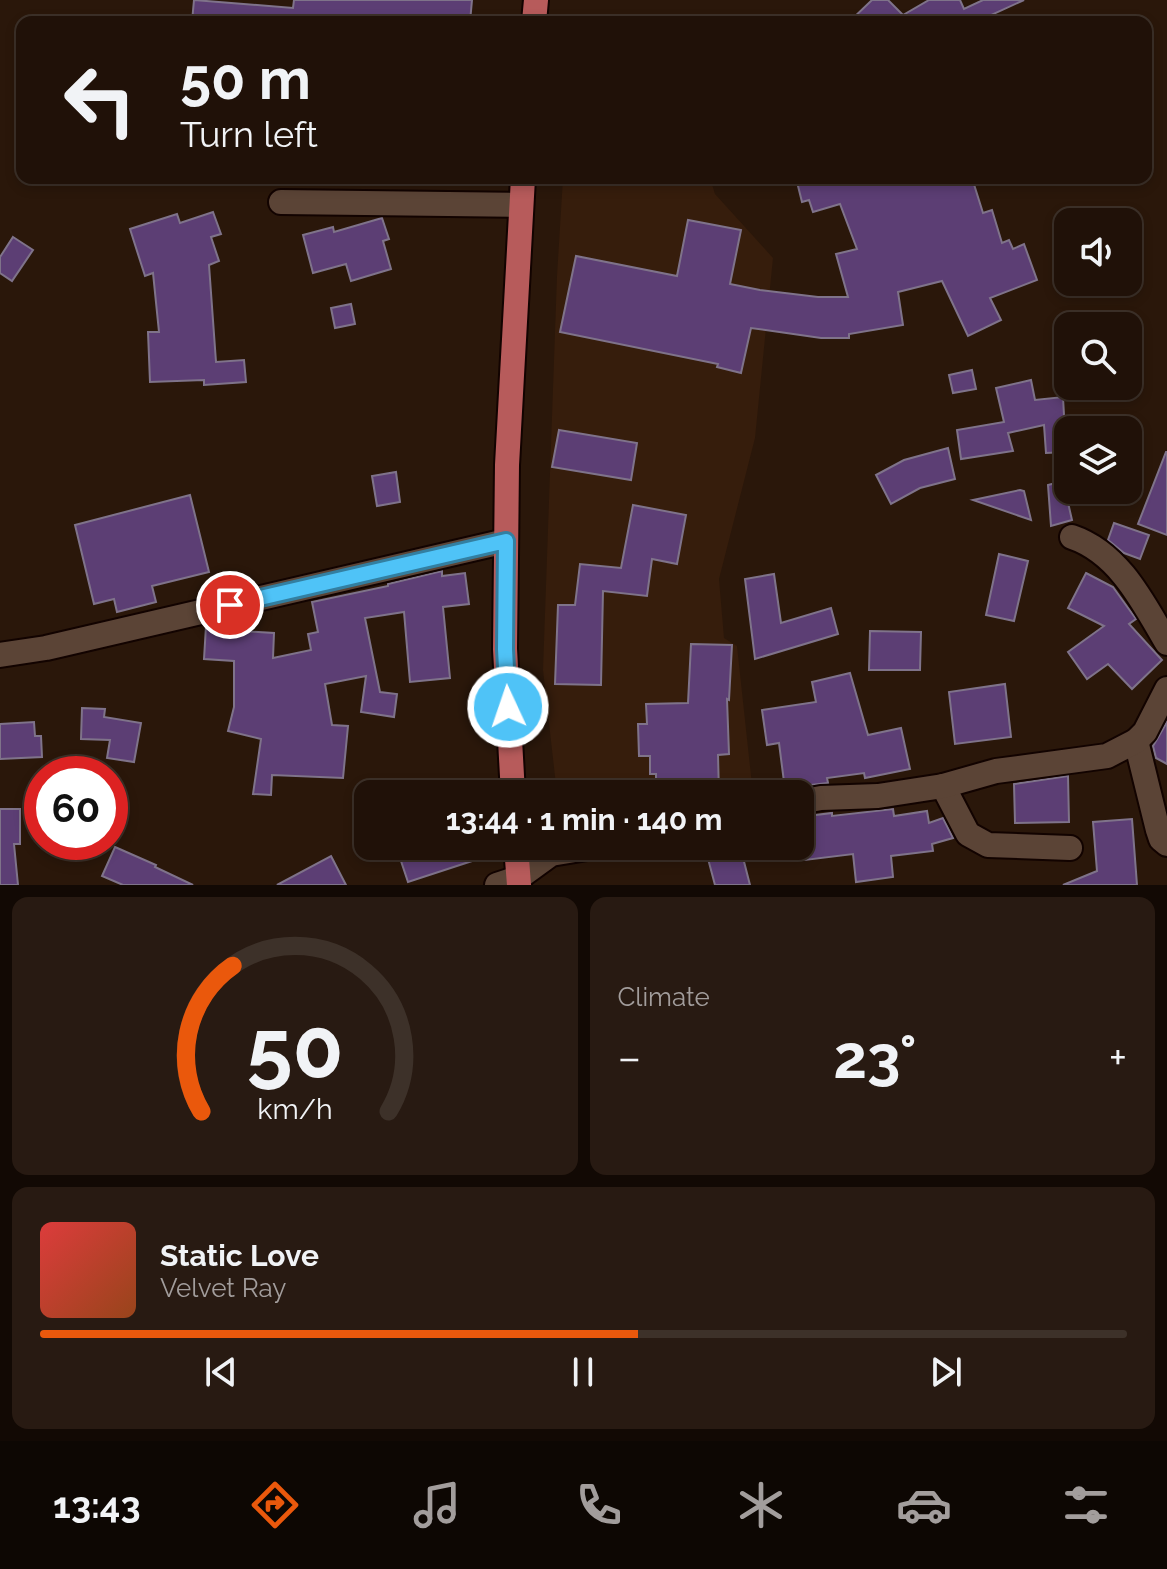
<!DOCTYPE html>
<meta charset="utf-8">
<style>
body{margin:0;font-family:Raleway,sans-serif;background:#281a12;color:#f1f3f6;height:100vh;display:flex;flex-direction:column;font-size:30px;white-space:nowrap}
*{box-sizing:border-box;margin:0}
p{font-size:26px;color:#a29d9c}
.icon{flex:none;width:44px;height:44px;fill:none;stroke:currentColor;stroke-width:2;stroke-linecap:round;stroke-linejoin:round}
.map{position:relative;height:885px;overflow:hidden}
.sheet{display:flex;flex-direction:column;gap:12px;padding:12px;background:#120904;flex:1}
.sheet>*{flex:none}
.guide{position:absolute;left:16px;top:16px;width:1136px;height:168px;border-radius:16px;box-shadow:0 4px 12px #0003,0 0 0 2px #3d3129;background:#201108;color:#f1f3f6;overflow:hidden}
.buttons{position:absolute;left:1054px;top:208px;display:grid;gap:16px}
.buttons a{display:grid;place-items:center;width:88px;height:88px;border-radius:16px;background:#201108;box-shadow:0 4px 12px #0003,0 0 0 2px #3d3129;font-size:40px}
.speed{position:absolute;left:24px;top:756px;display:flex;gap:16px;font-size:40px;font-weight:700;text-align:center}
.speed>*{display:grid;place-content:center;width:104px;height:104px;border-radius:50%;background:#201108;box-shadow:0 4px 12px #0003,0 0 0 2px #3d3129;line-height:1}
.speed .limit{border:12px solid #d22;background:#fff;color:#111}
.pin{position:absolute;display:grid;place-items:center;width:68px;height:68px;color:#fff;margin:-34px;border:4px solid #fff;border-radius:50%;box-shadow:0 2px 8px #0007}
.me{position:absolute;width:88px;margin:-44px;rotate:357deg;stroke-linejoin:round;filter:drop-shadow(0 0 6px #0008)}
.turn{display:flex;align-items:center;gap:28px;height:168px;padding:0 32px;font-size:36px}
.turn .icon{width:104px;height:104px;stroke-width:2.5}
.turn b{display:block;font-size:56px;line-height:68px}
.big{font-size:60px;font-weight:700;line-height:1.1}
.sheet .card{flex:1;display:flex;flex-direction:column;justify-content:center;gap:12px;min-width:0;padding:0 28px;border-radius:16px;background:#281a12}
.sheet .dial{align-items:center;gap:0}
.dial svg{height:208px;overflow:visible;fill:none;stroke:#3d3129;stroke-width:7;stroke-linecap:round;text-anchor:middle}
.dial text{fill:#f1f3f6;stroke:none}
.song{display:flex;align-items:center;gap:24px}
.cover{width:96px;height:96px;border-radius:12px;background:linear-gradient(135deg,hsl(0 70% 55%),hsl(20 70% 35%))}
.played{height:8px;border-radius:4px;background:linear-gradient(90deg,#ea580c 55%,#3d3129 55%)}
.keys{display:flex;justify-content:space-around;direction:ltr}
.heat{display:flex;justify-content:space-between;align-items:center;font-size:44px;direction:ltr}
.sheet .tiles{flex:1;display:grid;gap:12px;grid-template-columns:1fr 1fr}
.card:last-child{grid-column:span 2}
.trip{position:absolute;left:354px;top:780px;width:460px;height:80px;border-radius:16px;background:#201108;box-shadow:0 4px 12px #0003,0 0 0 2px #3d3129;font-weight:700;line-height:80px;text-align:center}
.tabs{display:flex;height:128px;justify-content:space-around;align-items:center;background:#0d0703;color:#a29d9c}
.tabs .icon{width:56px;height:56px}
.tabs .active{color:#ea580c}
.tabs b{font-size:36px;color:#f1f3f6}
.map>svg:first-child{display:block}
.built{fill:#361d0c}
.building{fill:#5c3e74;stroke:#7f738a;stroke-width:2}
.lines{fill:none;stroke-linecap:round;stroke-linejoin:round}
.minor-casing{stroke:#120300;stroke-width:28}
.major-casing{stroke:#120300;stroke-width:28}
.minor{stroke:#5b4436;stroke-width:24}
.major{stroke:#b75b5b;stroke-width:24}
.route-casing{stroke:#337fa1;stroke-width:20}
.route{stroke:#4fc3f7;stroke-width:14}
</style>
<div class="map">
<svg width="1167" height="885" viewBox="0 0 1167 885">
<rect width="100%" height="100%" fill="#2a170a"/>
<path class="built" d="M563 178H710L715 194 773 258 755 438 719 579 724 638 737 646 753 794H557L543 670 557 276Z"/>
<g class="building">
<path d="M194 0 293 8 294 0H472L470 22H192Z"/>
<path d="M872 0H888L903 15 929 0H960L964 9 983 0H1024L976 22H849Z"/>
<path d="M796 178H972L983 213 992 210 1002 243 1009 240 1013 249 1024 244 1037 280 990 298 1001 320 968 336 942 281 898 292 903 325 849 334V338H821L751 328 741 373 717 367 718 364 560 332 576 256 677 276 688 220 741 230 730 284 760 290 818 297H848L836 254 857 249 840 204 813 212 809 200 802 202Z"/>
<path d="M213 212 221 234 211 237 219 261 209 265 216 362 244 360 246 382 204 385V380L150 382 148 332H159L153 273 145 276 130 229 177 214 180 223Z"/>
<path d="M382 218 389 239 383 241 391 269 351 281 346 264 313 273 303 235 333 227 334 232Z"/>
<path d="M13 237 33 250 12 281 0 273V257Z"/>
<path d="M351 304 355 324 335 328 331 308Z"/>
<path d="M972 370 976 389 953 393 949 375Z"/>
<path d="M1031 380 1035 400 1063 397 1066 452 1046 453 1044 425 1008 433 1013 451 961 459 957 430 1004 422 996 388Z"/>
<path d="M559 430 637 443 631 480 552 467Z"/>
<path d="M948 448 955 479 920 488 891 504 876 475 904 460Z"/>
<path d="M1166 452H1167V535L1138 524Z"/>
<path d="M396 472 400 502 377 506 372 476Z"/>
<path d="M1063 481 1072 520 1051 526 1048 485Z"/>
<path d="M1020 490 1024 491 1031 520 973 500Z"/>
<path d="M190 495 209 572 152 586 156 602 117 612 114 599 94 604 75 525Z"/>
<path d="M633 505 686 515 677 564 652 559 647 596 603 591 601 685 555 684 558 605H575L580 564 621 568Z"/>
<path d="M1114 523 1149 535 1140 559 1124 553 1108 540Z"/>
<path d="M999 554 1028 561 1014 621 986 615Z"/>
<path d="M442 571V576L465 573 469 604 443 607 450 678 410 682 404 612 365 618 380 692 397 694 394 717 361 712 366 676 325 684 332 725 348 726 343 778 272 775 271 795 253 794 261 739 228 731 234 707V661L204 659 206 626 242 618 241 631 274 633 273 658 311 650 308 634 318 632 312 602 388 586V584Z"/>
<path d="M1086 573 1113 587 1136 619 1129 624 1162 660 1132 689 1108 664 1087 679 1068 652 1104 626 1068 608Z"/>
<path d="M774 574 781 623 831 608 838 634 755 659 745 579Z"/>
<path d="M870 631 921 632 920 670H869Z"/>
<path d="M691 644 732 645 729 700 727 699 729 754 718 755 719 794H656V774H650V756H639L638 724H647L646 704 688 703Z"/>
<path d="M850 673 868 735 901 728 910 769 865 778 864 773 827 778 828 783 802 786 801 780 784 782 779 743 767 745 762 710 816 702 812 682Z"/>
<path d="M1005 684 1011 737 955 744 949 692Z"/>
<path d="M82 708 105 709 104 717 141 723 134 762 107 758 110 740 81 739Z"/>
<path d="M34 722 35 736H41L42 757 0 759V724Z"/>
<path d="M1167 722V764L1156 758 1153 746Z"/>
<path d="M1068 776 1069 822 1015 823 1014 784Z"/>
<path d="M0 809H20V844H14L18 885H0Z"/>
<path d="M893 809 894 816 927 811 929 823 943 818 953 838 932 844 933 851 891 856 893 877 856 882 853 854 805 860 803 846H800V817L832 813V816Z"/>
<path d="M1132 819 1137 885H1063L1097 871 1093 822Z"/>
<path d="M396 846H468L472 861 408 882Z"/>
<path d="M740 846 750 885H715L707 855Z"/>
<path d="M115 847 156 865 155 867 193 885H123L102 876Z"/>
<path d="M331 856 346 885H277Z"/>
</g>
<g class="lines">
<g class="minor-casing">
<g id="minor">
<path d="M281 202 521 205"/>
<path d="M1072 537C1119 553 1143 602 1167 643"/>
<path d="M0 655 46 648 506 541"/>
<path d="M1136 741 1158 830 1161 839 1167 844"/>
<path d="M943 786 968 834 988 845 1070 848"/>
<path d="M800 802 821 798 878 796 943 786 996 771 1107 756 1136 741 1145 732 1167 689"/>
<path d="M497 885 518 878 551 854 599 846"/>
</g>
</g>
<g class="major-casing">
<g id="major">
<path d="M534 22 536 0"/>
<path d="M513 794 505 649 507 465 523 178"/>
<path d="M516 846 519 885"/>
</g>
</g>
<use href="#minor" class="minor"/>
<use href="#major" class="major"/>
</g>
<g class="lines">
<g class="route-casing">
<path id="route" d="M230 605 506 541 505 649 508 707"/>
</g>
<use href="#route" class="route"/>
</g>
</svg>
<div class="buttons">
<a><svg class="icon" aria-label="sound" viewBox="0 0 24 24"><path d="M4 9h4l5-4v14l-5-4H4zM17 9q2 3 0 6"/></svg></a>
<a><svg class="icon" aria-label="search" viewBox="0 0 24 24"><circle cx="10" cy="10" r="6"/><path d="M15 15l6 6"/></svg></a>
<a><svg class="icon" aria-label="layers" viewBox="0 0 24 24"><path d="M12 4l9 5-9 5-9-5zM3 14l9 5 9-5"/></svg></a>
</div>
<div class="speed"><div class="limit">60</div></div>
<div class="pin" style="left:230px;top:605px;background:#d93025"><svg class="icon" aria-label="arrive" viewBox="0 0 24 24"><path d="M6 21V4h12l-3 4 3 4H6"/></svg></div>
<svg class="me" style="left:508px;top:707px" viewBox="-20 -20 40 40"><circle r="17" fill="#4fc3f7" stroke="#fff" stroke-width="3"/><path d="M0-11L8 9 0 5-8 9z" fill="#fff"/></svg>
<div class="trip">13:44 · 1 min · 140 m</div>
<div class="guide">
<div class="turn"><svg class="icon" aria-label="left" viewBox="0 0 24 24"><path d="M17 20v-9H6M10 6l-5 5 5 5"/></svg><div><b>50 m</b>Turn left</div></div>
</div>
</div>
<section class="sheet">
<div class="tiles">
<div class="card dial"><svg viewBox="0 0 100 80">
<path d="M14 69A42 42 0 1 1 86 69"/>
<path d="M14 69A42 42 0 0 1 26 13" stroke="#ea580c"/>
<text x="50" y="56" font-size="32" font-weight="700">50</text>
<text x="50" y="72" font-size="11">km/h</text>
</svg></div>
<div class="card"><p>Climate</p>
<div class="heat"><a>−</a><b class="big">23°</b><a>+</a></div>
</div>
<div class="card">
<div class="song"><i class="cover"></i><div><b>Static Love</b><p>Velvet Ray</p></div></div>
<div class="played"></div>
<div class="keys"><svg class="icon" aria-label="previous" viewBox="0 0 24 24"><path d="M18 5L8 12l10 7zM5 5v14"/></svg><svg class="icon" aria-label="pause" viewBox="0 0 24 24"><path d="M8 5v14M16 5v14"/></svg><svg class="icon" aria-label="next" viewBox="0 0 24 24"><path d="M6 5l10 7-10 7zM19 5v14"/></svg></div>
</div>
</div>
</section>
<nav class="tabs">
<b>13:43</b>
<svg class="icon active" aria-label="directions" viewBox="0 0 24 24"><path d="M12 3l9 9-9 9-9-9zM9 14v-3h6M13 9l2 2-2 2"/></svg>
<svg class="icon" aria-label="music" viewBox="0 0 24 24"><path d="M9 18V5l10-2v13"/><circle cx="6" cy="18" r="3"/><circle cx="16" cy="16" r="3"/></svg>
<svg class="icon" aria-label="phone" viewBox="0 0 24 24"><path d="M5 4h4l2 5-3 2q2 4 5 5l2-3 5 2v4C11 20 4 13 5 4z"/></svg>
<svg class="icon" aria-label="climate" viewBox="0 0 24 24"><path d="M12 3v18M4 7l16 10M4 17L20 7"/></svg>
<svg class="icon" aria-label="car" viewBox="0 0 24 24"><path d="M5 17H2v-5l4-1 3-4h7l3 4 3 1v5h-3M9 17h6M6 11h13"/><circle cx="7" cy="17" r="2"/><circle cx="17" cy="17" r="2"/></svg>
<svg class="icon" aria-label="filters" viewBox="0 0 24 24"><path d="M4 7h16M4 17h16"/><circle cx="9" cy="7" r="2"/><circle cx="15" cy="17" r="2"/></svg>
</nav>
